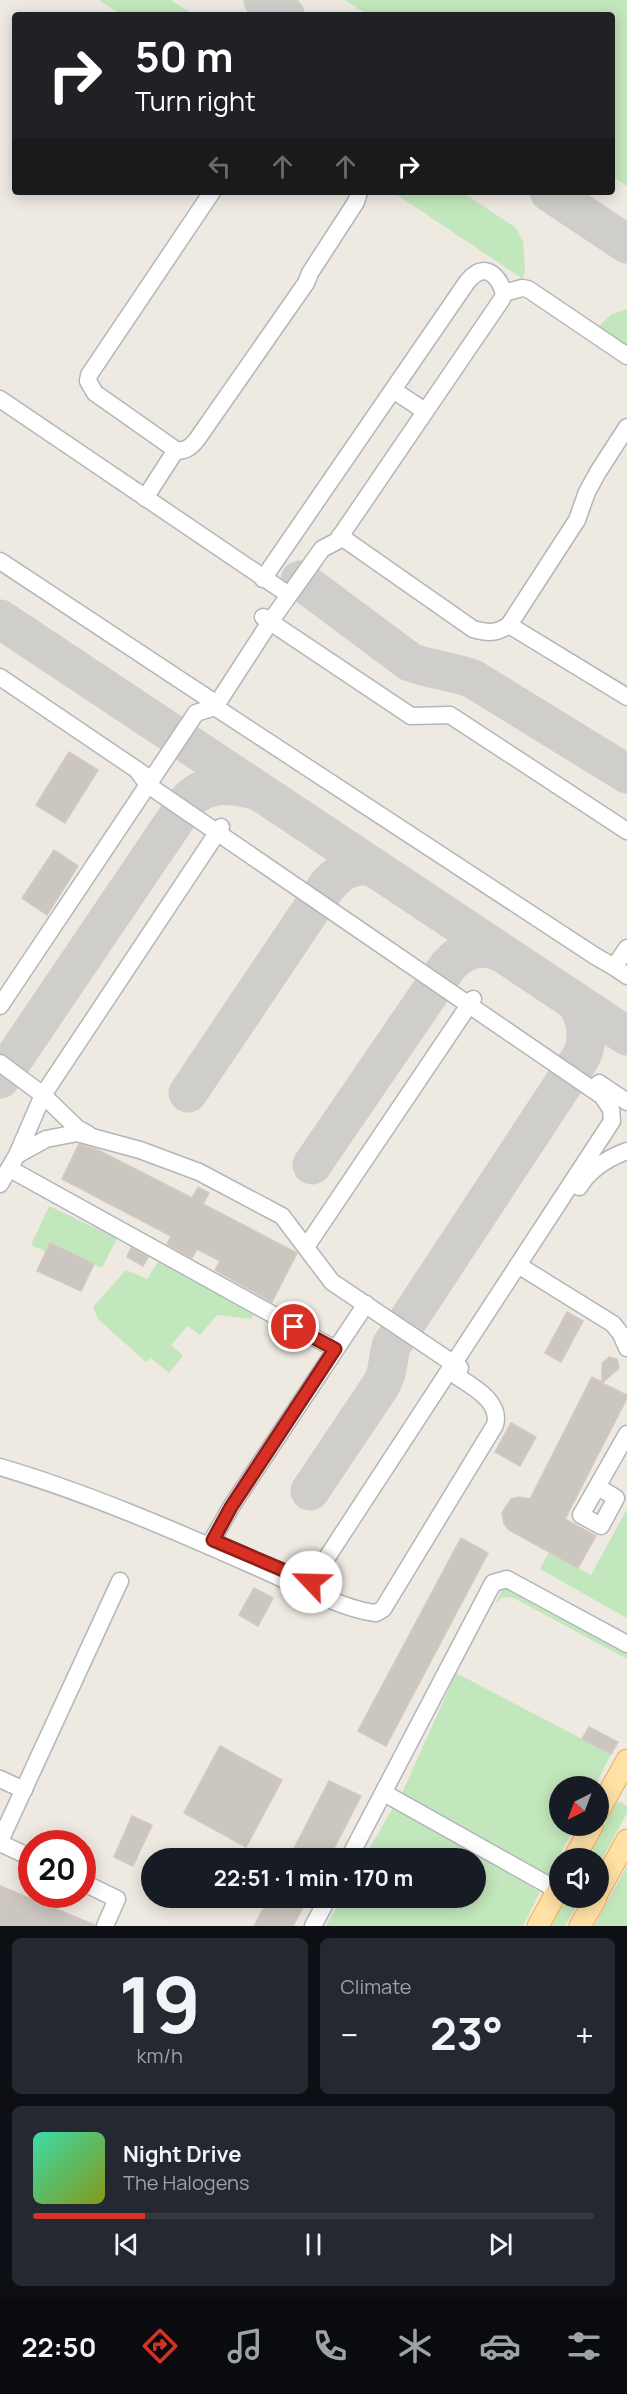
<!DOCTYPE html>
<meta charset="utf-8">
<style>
body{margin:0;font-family:Manrope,sans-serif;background:#242831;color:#f1f3f6;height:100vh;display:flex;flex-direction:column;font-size:22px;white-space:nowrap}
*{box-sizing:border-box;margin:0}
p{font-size:20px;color:#9ea1a6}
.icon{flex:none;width:33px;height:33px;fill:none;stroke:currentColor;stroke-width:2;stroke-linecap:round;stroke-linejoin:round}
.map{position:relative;height:1926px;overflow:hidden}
.side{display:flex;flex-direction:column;gap:12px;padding:12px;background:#0d0f14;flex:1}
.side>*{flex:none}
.guide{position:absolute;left:12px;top:12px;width:603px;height:183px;border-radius:6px;box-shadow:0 3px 15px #0003;background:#202124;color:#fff;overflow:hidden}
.needle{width:39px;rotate:222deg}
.tools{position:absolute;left:549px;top:1776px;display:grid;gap:12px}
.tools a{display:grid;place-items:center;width:60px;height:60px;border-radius:50%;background:#171b24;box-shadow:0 3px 15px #0003;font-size:30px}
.speed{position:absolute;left:18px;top:1830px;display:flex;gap:12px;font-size:30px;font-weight:700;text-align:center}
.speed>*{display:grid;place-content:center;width:78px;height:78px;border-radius:50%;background:#171b24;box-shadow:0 3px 15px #0003;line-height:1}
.speed .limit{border:9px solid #d22;background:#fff;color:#111}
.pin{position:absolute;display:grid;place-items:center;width:51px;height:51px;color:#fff;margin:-26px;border:3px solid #fff;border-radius:50%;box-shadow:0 2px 6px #0007}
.me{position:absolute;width:66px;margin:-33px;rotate:294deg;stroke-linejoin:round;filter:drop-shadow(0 0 4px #0008)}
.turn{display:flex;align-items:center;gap:21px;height:126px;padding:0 24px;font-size:27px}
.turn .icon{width:78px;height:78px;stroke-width:2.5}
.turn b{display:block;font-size:42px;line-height:51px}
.lanes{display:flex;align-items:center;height:57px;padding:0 24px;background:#0003;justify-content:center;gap:30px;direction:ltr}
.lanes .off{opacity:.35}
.big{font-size:45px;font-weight:700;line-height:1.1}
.side .widget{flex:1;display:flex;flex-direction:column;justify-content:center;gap:9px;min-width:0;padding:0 21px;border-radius:9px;background:#242831}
.side .dial{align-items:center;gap:0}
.dial b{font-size:78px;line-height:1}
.song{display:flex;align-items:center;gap:18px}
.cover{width:72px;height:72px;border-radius:9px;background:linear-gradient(135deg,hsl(160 70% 55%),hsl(70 70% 35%))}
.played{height:6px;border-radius:3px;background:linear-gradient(90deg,#d93025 20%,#363941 20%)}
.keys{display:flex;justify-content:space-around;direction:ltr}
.heat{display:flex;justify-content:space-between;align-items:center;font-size:33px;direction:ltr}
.side .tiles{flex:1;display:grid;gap:12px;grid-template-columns:1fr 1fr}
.widget:last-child{grid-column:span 2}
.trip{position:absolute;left:141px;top:1848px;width:345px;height:60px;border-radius:30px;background:#171b24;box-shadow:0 3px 15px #0003;font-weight:700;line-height:60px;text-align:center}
.dock{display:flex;height:96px;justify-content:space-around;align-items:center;background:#090b0e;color:#9ea1a6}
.dock .icon{width:42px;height:42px}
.dock .active{color:#d93025}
.dock b{font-size:27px;color:#f1f3f6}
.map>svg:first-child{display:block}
.green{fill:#c3e7bc}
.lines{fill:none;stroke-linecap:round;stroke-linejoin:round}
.taxiway{stroke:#d0ceca;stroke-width:39}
.building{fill:#cbc6c0;stroke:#d3c9bf;stroke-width:1.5}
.minor-casing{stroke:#b2b6ba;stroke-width:19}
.major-casing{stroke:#f9ab4f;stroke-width:23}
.minor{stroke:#fff;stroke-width:16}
.major{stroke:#ffe1a5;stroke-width:21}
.route-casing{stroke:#8d1f18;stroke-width:15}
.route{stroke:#d93025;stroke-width:10}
</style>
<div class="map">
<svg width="627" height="1926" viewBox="0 0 627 1926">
<rect width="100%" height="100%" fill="#eee9e1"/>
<g class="green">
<path d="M99 0H171L194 15H122Z"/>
<path d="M345 0H627V186L612 176V15H368Z"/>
<path d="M393 192H462L516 228 523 242 525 267 523 279Z"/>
<path d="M627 309V349L597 328 612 314Z"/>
<path d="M49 1206 117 1238 102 1268 51 1244 46 1252 31 1245Z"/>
<path d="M158 1262 254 1314 251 1319 217 1315 200 1335 187 1326 171 1345 183 1356 169 1373 151 1358 146 1362 98 1319 93 1307 126 1270 147 1279Z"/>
<path d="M627 1509V1618L540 1569 549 1552 591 1575Z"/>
<path d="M508 1588 627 1654V1659L514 1598 503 1597 495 1604 502 1590Z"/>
<path d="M456 1673 611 1754 595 1786H560V1826H575L549 1875 402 1793Z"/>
<path d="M620 1802 627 1806V1813L599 1865 598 1858H586L616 1803Z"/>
<path d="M394 1806 540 1892 523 1926H326L342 1898H476V1858H364Z"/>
<path d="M627 1866V1926H594Z"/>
<path d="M565 1898H581L565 1926H550Z"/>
</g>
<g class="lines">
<g class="taxiway">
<path d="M263 0 285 15"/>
<path d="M549 192 627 244"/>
<path d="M300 580 410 662C431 670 452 671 473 679L627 774"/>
<path d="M0 619 627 1036"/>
<path d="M0 1079 188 801C206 781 231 784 255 790"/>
<path d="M188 1093 327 886C339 872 353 863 372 867"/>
<path d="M312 1165 448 966C463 949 479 944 500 952"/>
<path d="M310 1491 381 1385 386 1374 391 1346 581 1057C590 1038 587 1020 576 1002"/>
</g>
</g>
<g class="building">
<path d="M69 752 98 770 65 823 36 805Z"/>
<path d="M54 850 78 866 47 915 22 898Z"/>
<path d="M79 1144 98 1150 192 1198 198 1187 209 1193 203 1204 297 1253 272 1302 215 1270 220 1261 197 1249 192 1258 167 1244 171 1236 62 1179Z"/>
<path d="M50 1243 94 1264 81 1291 37 1271Z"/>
<path d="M131 1248 148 1257 143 1266 127 1257Z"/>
<path d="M567 1312 583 1321 561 1362 545 1353Z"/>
<path d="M609 1357 617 1359 619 1368 602 1383 627 1395V1398L565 1519 596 1536 578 1568 509 1530 504 1524 502 1513 511 1499 518 1497 530 1499 592 1377 602 1382V1363Z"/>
<path d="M511 1423 536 1437 520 1466 495 1452Z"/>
<path d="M461 1538 488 1553 386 1746 358 1731Z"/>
<path d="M254 1588 273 1598 258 1626 239 1615Z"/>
<path d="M589 1727 618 1742 611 1754 582 1739Z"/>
<path d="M220 1746 282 1780 246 1847 184 1813Z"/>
<path d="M329 1781 361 1796 331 1854 329 1858H289Z"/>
<path d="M132 1816 152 1825 133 1866 114 1857Z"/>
<path d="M0 1886 95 1925V1926H0Z"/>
<path d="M269 1898H308L293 1926H254Z"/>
</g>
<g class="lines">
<g class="minor-casing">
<g id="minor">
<path d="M212 192 89 375 88 381 95 393 176 450C186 452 192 446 198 438L306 283 310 273 356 202 359 192"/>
<path d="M504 293 522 288 528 289 627 356"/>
<path d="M393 390 425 411"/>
<path d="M0 399 289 595"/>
<path d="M145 498 176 450"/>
<path d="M340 536 473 629C488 633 496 634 509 625L577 520 587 492 598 472 627 427"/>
<path d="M0 561 209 699 215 707 595 956 614 967 627 948"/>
<path d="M263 617 411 716 450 715 627 831"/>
<path d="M509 625 627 697"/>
<path d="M0 677 146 776"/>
<path d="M137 770 148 785 602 1096 611 1109 612 1121 307 1588"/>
<path d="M614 967 627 976"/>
<path d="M0 1006 196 713 215 707 270 622 322 549 337 541 502 299 504 293C497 272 483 262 467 282L263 579"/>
<path d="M0 1063 43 1095 77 1128 88 1134"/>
<path d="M599 1083 627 1102"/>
<path d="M17 1155 46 1139 77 1133 140 1150 199 1172 282 1216 332 1282 460 1368"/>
<path d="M10 1169 335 1349"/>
<path d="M0 1184 17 1155 43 1095 221 827"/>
<path d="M579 1187C590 1169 608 1158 627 1151"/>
<path d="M306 1247 473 999"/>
<path d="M518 1265 613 1324 621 1334 627 1348"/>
<path d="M0 1467C85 1492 171 1529 252 1565 285 1579 343 1610 376 1613L383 1609 495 1425C502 1399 467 1384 449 1371"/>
<path d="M598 1487 616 1498 601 1526 581 1515 627 1434"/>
<path d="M209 1546 231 1507 366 1304"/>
<path d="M0 1779 24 1790"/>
<path d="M384 1793 557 1890"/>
<path d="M0 1841 120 1581"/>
<path d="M0 1843 32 1858"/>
<path d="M349 1858 493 1583 507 1579 627 1644"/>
<path d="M82 1882 117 1899 105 1926"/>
<path d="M313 1926 328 1898"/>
</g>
</g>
<g class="major-casing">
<g id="major">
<path d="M598 1812 627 1760"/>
<path d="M574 1858 592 1826"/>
<path d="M598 1892 627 1840"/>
<path d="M538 1926 560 1886"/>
<path d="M580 1926 596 1898"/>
</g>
</g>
<use href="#minor" class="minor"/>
<use href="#major" class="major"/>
</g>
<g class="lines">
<g class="route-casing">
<path id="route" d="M294 1327 335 1349 231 1507 213 1540 311 1582"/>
</g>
<use href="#route" class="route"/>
</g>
</svg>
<div class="tools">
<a><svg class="needle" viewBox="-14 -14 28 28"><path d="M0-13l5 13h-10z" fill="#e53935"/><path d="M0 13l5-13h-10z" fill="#9ea1a6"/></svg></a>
<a><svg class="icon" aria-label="sound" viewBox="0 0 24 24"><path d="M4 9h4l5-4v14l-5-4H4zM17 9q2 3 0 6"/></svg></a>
</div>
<div class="speed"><div class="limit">20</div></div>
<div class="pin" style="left:294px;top:1327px;background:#d93025"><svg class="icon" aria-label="arrive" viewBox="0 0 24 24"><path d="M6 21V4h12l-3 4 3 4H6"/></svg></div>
<svg class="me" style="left:311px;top:1582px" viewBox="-20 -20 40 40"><circle r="19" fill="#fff"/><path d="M0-13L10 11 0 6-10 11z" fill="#d93025"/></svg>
<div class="trip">22:51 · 1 min · 170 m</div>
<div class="guide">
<div class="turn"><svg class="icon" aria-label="right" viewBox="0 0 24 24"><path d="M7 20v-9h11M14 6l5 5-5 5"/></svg><div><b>50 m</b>Turn right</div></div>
<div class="lanes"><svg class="icon off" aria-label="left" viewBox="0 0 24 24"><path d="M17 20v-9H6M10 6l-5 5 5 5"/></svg><svg class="icon off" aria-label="ahead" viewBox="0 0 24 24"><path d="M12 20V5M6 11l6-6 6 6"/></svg><svg class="icon off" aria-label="ahead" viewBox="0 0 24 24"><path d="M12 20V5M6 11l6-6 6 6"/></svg><svg class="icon" aria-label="right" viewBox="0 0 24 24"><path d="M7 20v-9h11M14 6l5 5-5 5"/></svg></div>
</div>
</div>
<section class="side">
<div class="tiles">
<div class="widget dial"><b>19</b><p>km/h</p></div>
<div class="widget"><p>Climate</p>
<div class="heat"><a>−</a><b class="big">23°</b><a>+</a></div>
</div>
<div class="widget">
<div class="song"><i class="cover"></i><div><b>Night Drive</b><p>The Halogens</p></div></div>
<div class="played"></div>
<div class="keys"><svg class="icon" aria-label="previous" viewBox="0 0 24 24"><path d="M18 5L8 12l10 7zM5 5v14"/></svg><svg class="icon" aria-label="pause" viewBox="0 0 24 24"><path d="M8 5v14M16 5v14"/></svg><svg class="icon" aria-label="next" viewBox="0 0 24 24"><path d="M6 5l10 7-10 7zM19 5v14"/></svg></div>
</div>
</div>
</section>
<nav class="dock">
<b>22:50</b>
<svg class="icon active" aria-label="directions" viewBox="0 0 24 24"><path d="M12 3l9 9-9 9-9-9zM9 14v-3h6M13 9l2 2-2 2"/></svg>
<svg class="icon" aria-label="music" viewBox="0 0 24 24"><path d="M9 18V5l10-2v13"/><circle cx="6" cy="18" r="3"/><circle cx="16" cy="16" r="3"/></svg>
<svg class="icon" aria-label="phone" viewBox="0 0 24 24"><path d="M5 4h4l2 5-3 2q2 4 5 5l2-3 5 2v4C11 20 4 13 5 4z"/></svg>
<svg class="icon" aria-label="climate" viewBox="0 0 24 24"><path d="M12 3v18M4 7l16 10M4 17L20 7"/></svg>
<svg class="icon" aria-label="car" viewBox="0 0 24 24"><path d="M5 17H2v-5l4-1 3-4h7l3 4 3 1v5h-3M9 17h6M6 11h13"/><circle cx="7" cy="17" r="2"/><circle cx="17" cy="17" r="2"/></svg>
<svg class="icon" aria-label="filters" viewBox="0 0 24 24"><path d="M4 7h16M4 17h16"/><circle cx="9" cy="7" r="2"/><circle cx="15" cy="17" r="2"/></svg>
</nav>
